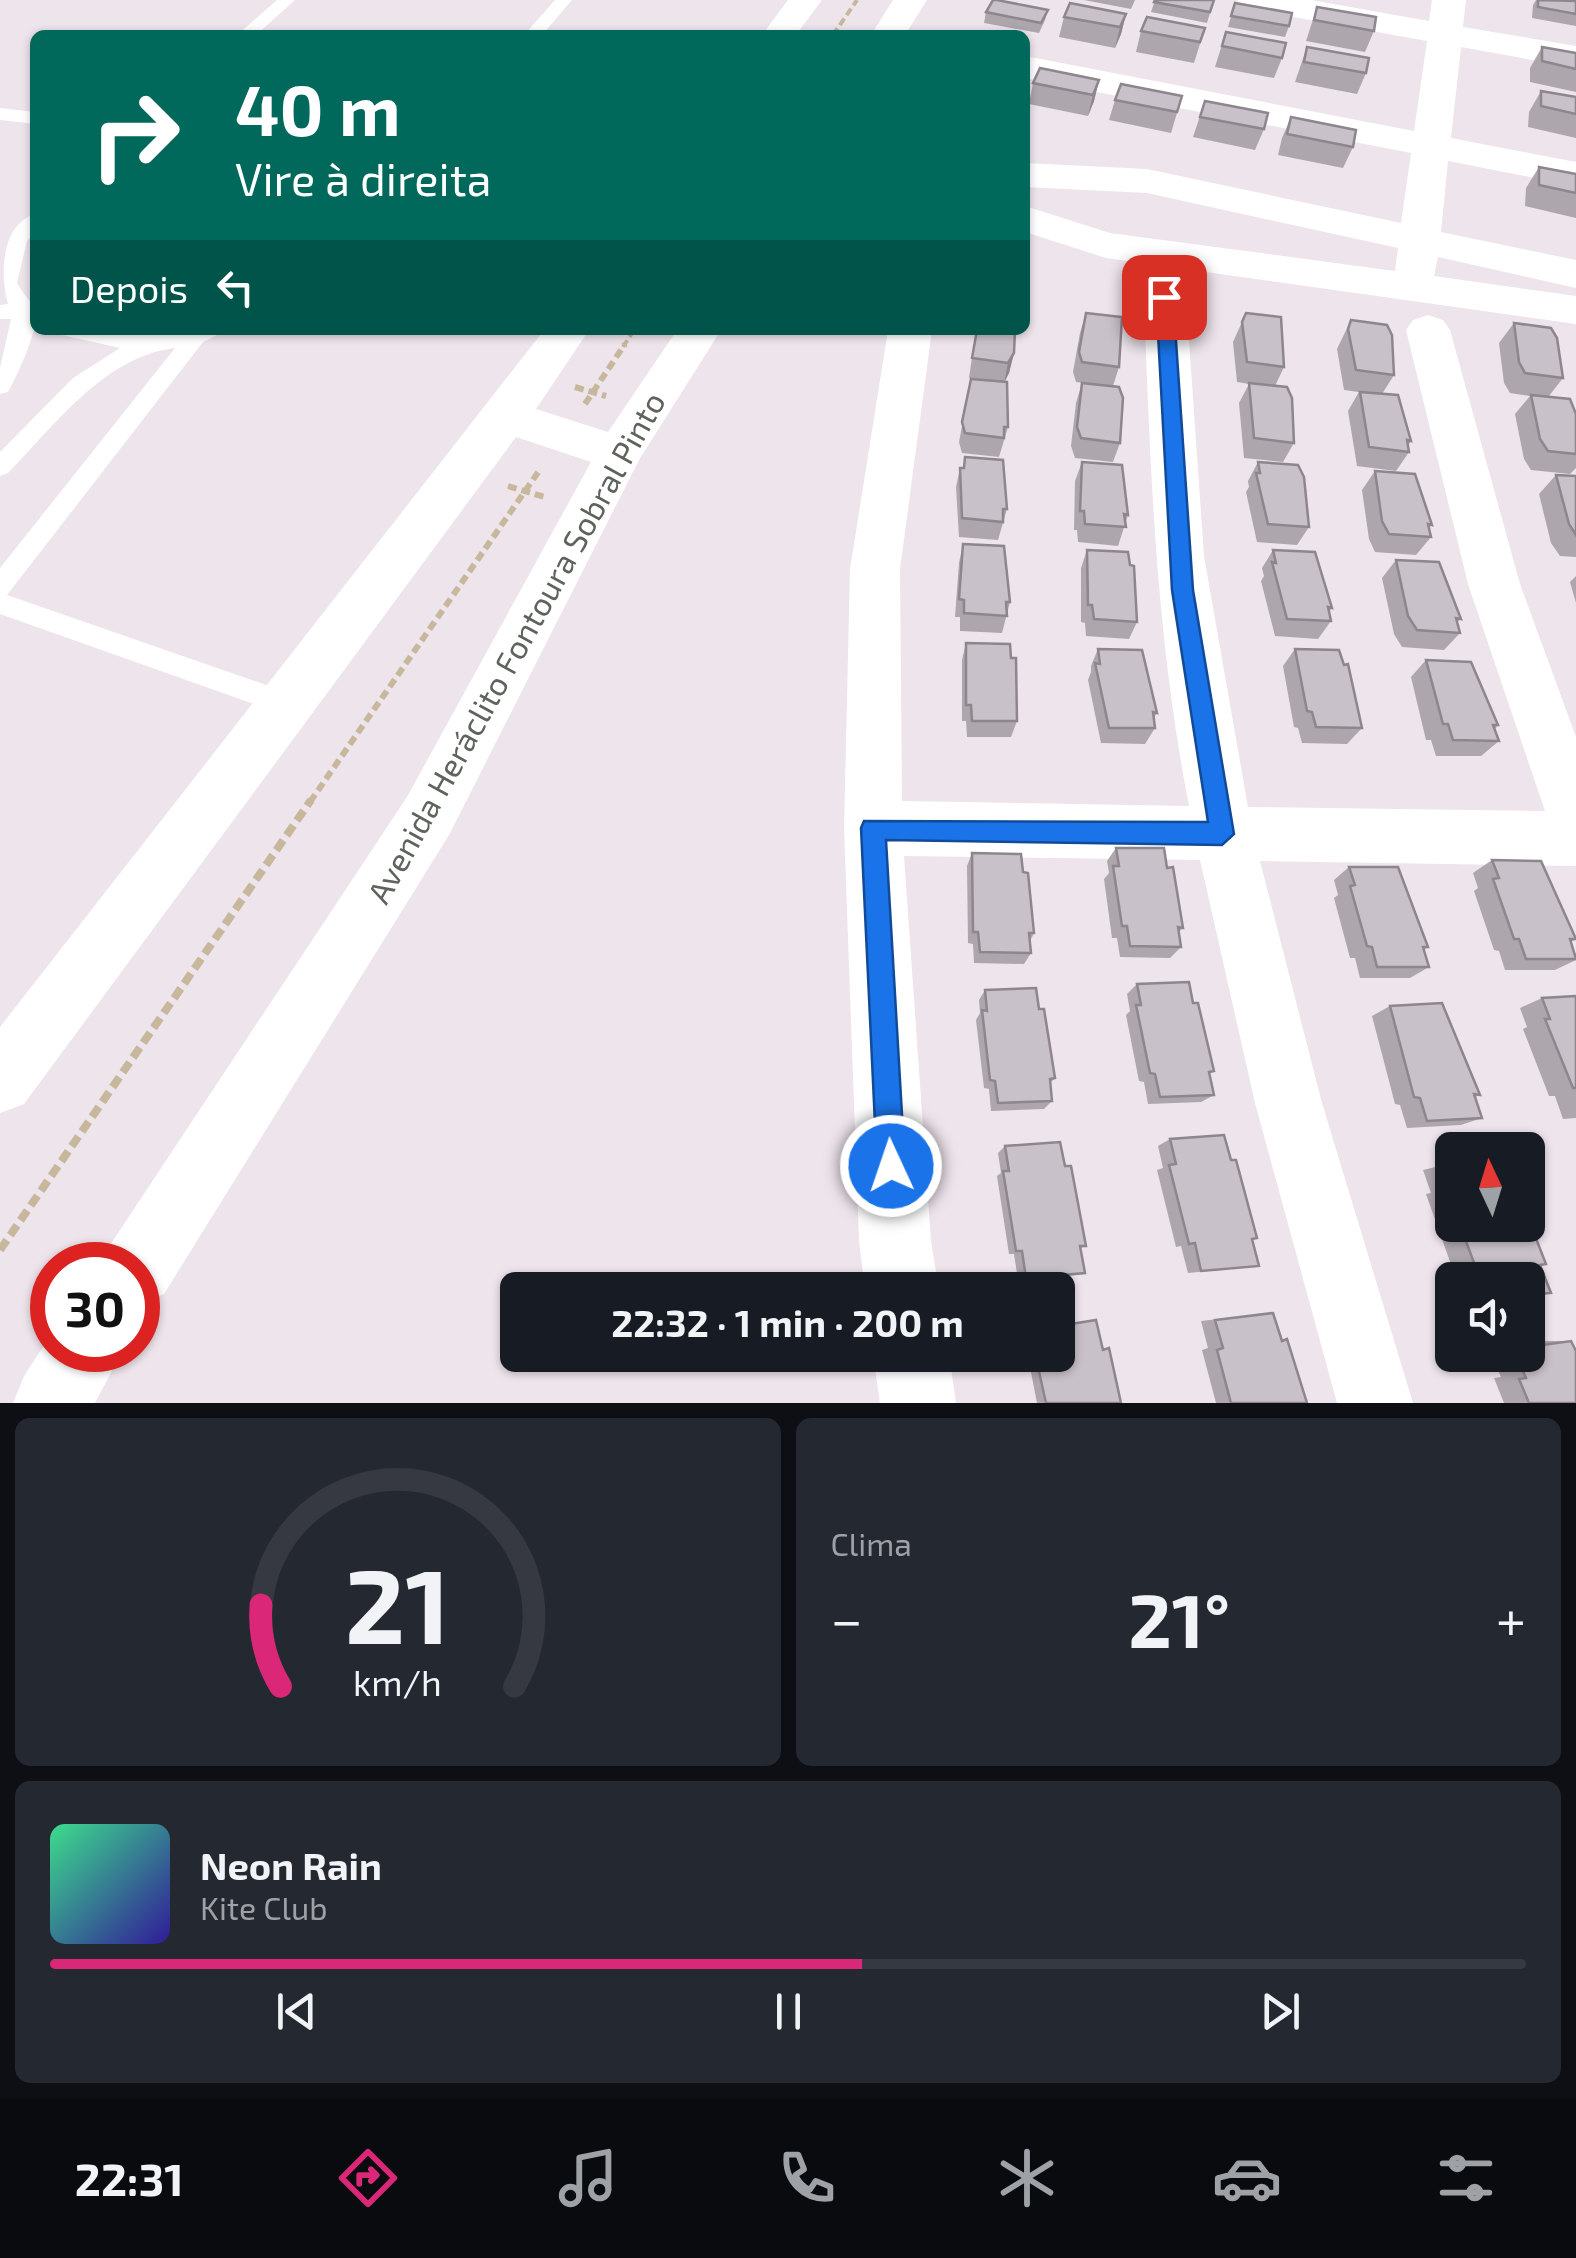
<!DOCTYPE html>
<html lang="pt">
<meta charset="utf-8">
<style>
body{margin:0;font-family:"Exo 2",sans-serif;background:#242831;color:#f1f3f6;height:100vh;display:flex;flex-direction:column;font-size:38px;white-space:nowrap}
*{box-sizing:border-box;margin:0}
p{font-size:32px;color:#9ea1a6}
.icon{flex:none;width:55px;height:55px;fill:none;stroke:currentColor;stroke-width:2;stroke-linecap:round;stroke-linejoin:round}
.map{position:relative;height:1403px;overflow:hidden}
.side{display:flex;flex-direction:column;gap:15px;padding:15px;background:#0d0f14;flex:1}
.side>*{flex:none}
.hud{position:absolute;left:30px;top:30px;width:1000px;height:305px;border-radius:15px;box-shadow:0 2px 8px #0004;background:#00695c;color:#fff;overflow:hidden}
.needle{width:65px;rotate:356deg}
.tools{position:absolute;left:1435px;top:1132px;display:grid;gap:20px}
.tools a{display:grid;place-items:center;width:110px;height:110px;border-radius:15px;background:#171b24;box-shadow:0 2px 8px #0004;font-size:50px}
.speed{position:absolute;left:30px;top:1242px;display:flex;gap:20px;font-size:50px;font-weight:700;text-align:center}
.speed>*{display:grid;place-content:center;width:130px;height:130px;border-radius:50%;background:#171b24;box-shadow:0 2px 8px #0004;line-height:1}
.speed .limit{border:15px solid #d22;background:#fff;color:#111}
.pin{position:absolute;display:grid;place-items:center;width:85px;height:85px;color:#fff;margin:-42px;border-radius:20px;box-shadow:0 5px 15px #0006}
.me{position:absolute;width:110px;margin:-55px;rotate:357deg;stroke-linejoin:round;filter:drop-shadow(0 0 8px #0008)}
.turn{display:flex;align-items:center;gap:35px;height:210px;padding:0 40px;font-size:45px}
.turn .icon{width:130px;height:130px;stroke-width:2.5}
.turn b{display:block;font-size:70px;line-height:85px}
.then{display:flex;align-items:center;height:95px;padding:0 40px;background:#0003;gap:20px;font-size:38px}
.big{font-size:75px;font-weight:700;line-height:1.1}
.side .widget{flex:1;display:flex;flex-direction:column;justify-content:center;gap:15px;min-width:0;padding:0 35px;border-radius:15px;background:#242831}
.side .dial{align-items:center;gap:0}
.dial svg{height:260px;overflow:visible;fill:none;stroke:#363941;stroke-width:7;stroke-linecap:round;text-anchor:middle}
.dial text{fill:#f1f3f6;stroke:none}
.song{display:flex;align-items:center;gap:30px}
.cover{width:120px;height:120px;border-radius:15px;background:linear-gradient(135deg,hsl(150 70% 55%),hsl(250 70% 35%))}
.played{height:10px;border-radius:5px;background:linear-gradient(90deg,#db2777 55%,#363941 55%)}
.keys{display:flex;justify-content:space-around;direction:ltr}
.heat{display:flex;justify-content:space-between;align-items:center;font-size:55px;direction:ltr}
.side .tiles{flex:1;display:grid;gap:15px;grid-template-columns:1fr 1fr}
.widget:last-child{grid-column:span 2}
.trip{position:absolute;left:500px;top:1272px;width:575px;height:100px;border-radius:15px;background:#171b24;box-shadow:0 2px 8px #0004;font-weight:700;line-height:100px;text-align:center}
.tabs{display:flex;height:160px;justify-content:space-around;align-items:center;background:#090b0e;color:#9ea1a6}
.tabs .icon{width:70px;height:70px}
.tabs .selected{color:#db2777}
.tabs b{font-size:45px;color:#f1f3f6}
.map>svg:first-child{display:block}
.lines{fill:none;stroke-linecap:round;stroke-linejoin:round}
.path-far2{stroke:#c7b89d;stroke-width:4;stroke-dasharray:8 4;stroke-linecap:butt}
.path-far1{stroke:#c7b89d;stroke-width:6;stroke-dasharray:9 5;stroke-linecap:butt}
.path{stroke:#c7b89d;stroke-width:8;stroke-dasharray:12 6;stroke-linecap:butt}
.lane{fill:#fff;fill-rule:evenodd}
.street{fill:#fff;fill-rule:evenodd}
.secondary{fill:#fff;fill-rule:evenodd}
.wall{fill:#ada6ad}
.shaded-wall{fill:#8d878d}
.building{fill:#c9c1c9;stroke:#8d878d;stroke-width:2.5}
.route{fill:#1a73e8;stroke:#114b97;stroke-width:2.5}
.labels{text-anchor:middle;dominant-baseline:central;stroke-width:10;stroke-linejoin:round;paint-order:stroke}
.street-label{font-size:32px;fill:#5d645c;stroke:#fff}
</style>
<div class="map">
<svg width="1576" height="1403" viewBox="0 0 1576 1403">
<rect width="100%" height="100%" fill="#eee4ec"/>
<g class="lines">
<g class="path-far2">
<path d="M833 35 857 0"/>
<path d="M623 347 634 330"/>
</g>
<g class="path-far1">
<path d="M575 387 606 396"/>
<path d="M585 404 625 344"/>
<path d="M508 486 548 498"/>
<path d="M310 802 541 468"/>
</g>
<path class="path" d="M0 1250 311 800"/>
<g class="lane">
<path d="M277 0H295L256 35H237Z"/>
<path d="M555 0H572L542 35H524Z"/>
<path d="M0 108 35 112V124L0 120Z"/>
<path d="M35 214V232L27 241 17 283C21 291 32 303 35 309 41 324 18 375 8 392L0 394V368L11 319H0V305L8 304C0 276 0 225 35 214Z"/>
<path d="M59 330 143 335 227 330 203 342 7 595 298 696 302 704 298 712 288 716 0 614V568L175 348C105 356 55 425 8 473L0 476V452L73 378 120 348 62 335Z"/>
</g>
<g class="street">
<path d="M1237 0H1311L1429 21 1432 0H1466L1463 27 1576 46V68L1461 47 1451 138 1576 162V186L1448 161 1441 232 1576 260V288L1438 257 1434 276 1576 296V324L1106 258 1025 232V206L1110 233 1395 271 1398 248 1147 193 1025 187V163L1147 169 1401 223 1411 153 1025 78V56L1414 131 1427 41 1254 10 1242 7Z"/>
<path d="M1165 283 1180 287 1186 297 1204 556 1248 807 1545 811 1468 584 1406 330 1413 320 1428 315 1443 320 1450 330 1520 584 1576 737V866L1260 861 1322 1103 1413 1403H1337L1255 1103 1200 860 904 856 931 1241 939 1290H865L859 1241 844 828 850 569 888 330H932L900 569 902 801 1189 806C1156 637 1150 469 1144 297L1150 287Z"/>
<path d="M873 1355H949L956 1403H880Z"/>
</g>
<g class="secondary">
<path d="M788 0H822L796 35H762Z"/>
<path d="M893 0H927L905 35H871Z"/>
<path d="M544 330H589L536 409 608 432 677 330H721L639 460 449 835 164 1294 138 1304V1265H103L112 1242 407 797 591 462 516 437 24 1104 0 1113V1027Z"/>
<path d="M52 1333V1350H123L95 1403H13L24 1376Z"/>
</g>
</g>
<g class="wall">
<path d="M1084 0H1135L1131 9Z"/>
<path d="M1155 0H1214L1207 23 1151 12Z"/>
<path d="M1536 0 1576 1V26L1532 18 1533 5Z"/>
<path d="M1235 3 1289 26 1285 37 1228 27Z"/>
<path d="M1317 7 1374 31 1365 52 1306 41Z"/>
<path d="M1048 10 1045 20 1039 33 984 23 986 12Z"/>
<path d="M1126 14 1121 34 1115 48 1059 37 1064 17Z"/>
<path d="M1205 28 1194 63 1136 52 1141 31Z"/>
<path d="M1226 32 1282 58 1274 78 1215 67Z"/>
<path d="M1307 47 1366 73 1357 94 1295 82Z"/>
<path d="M1542 47 1576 53V92L1530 82V68Z"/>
<path d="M1099 80 1094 101 1088 116 1029 104 1033 83Z"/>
<path d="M1541 91 1576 97V138L1528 127 1529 112Z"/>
<path d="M1182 96 1171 133 1109 120 1115 100Z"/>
<path d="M1205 101 1264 129 1255 150 1193 137Z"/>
<path d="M1291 117 1353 147 1343 168 1278 155 1282 138Z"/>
<path d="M1539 167 1576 174V218L1525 206 1526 188Z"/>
<path d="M1086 313 1119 367 1113 386 1120 443 1113 462 1075 458 1071 446 1076 403 1082 383 1091 384 1076 382 1073 372 1080 333Z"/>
<path d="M1246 313 1284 367 1275 386 1294 443 1283 462 1244 458 1239 403 1249 384 1237 382 1233 342Z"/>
<path d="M1351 320 1394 375 1382 394 1411 441 1408 446 1409 452 1396 471 1357 466 1348 411 1359 392 1344 390 1337 349Z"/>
<path d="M1514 323 1563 378 1549 396 1576 414V468L1570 474 1531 470 1524 459 1515 414 1530 396 1510 393 1504 383 1499 343Z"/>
<path d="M976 330 1014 353 1009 373 1004 382 1008 427 999 457 962 453 959 442 971 379 988 381 969 378Z"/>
<path d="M965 457 1007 509 998 540 959 537 956 487 960 468H963Z"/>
<path d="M1082 462 1128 515 1118 546 1078 542 1077 530H1074L1075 481Z"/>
<path d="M1258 462 1309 527 1297 545 1257 542 1246 492 1249 487 1248 481Z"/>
<path d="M1375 471 1432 525 1429 528 1431 537 1416 555 1375 552 1369 539 1362 490Z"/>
<path d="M1556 475 1576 476V557L1560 556 1551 543 1539 494Z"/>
<path d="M963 544 1010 602 1002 633 960 631V617H955L959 563Z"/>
<path d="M1087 550 1137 622 1129 639 1086 636 1085 623 1081 622V568Z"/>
<path d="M1273 550 1332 608 1329 612 1331 621 1318 639 1275 636 1261 581 1264 576 1262 568Z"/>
<path d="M1396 560 1461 619 1457 622 1460 633 1444 650 1402 647 1394 634 1382 578Z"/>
<path d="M1576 576V603L1570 582Z"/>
<path d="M966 643 1011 658 1017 721 1011 737H967L966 721H962V660Z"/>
<path d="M1098 649 1157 713 1153 719 1155 728 1145 744 1101 743 1088 680 1091 672V666Z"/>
<path d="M1295 649 1344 665 1362 728 1347 744 1302 743 1298 728 1294 727 1283 666Z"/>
<path d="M1426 660 1498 725 1495 729 1499 741 1481 756H1436L1431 740H1426L1411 677Z"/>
<path d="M1116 848 1167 868 1183 928 1179 932 1181 947 1170 958 1120 957 1117 938H1112L1104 879 1109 873 1107 861Z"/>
<path d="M972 853 1023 872 1034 933 1030 941 1031 953 1024 964 974 963 973 944 968 943 967 866Z"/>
<path d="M1492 860 1576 939 1571 942 1576 955V960L1555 970H1505L1499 951 1494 950 1474 891 1478 888 1473 873Z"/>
<path d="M1349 867 1428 947 1424 950 1429 967 1410 978H1360L1355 958H1350L1334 898 1338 895 1334 880Z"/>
<path d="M1137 984 1193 1003 1214 1071 1209 1074 1214 1095 1201 1102 1148 1104 1144 1082 1139 1081 1126 1015 1130 1011 1127 994Z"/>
<path d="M985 990 1039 1009 1055 1078 1050 1083 1052 1101 1044 1109 991 1111 989 1089 984 1088 976 1020 980 1013 979 1000Z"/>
<path d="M1576 996V1118L1563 1119 1555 1096H1549L1523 1029 1527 1027 1520 1008 1542 998Z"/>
<path d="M1390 1006 1480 1095 1475 1097 1482 1118 1461 1125 1407 1128 1400 1105 1395 1104 1372 1016Z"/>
<path d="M1170 1139 1252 1239 1259 1266 1188 1273 1181 1246 1176 1247 1157 1170 1163 1168 1158 1146Z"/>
<path d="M1005 1146 1086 1246 1081 1248 1085 1273 1076 1275 1018 1280 1014 1254H1009L997 1176 1001 1173 998 1153Z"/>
<path d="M1452 1163V1225H1528L1540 1265 1528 1280H1462L1460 1273H1454L1426 1194 1431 1193 1423 1170Z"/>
<path d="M1273 1313 1281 1339H1287L1307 1403H1216L1202 1350 1208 1348 1201 1321Z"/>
<path d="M1545 1341H1571L1576 1403H1504L1494 1378 1501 1377 1491 1355H1528V1344Z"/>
<path d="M1102 1348H1109L1121 1403H1037L1028 1357H1034L1033 1355H1058Z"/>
</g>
<g class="shaded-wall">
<path d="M1126 14 1121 34 1115 48 1120 27Z"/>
<path d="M1099 80 1094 101 1088 116 1093 95Z"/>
<path d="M1014 353 1009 373 1004 383 1008 363Z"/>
</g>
<g class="building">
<path d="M993 0H997L1048 10 1041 23 986 12Z"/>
<path d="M1155 0H1214L1210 12 1154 2Z"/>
<path d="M1538 0 1576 1V14L1538 7Z"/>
<path d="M1070 3 1126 14 1120 27 1064 17Z"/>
<path d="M1235 3 1292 13 1289 26 1231 16Z"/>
<path d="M1317 7 1376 17 1374 31 1314 20Z"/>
<path d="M1147 17 1205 28 1200 42 1141 31Z"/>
<path d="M1226 32 1286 43 1282 58 1222 46Z"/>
<path d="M1307 47 1369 58 1366 73 1304 62Z"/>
<path d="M1542 47 1576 53V69L1542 61Z"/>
<path d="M1040 68 1099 80 1093 95 1033 83Z"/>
<path d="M1121 84 1182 96 1177 112 1115 100Z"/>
<path d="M1541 91 1576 97V114L1541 106Z"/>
<path d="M1205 101 1268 113 1264 129 1200 117Z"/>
<path d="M1291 117 1356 130 1353 147 1287 134Z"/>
<path d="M1539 167 1576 174V193L1539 185Z"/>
<path d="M1086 313 1122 317 1119 367 1082 362 1079 352Z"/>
<path d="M1246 313 1281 317 1284 367 1247 362 1242 322Z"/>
<path d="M1351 320 1387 325 1392 335 1394 375 1356 370 1348 329Z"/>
<path d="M1514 323 1551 328 1557 338 1563 378 1525 373 1519 362Z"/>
<path d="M977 330H1015L1014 353 1008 363 972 358Z"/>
<path d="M971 379 1007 382 1008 427H1004V438L965 433 962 422Z"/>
<path d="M1082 383 1119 387 1123 398 1120 443 1081 438 1077 427Z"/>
<path d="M1249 383 1287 387 1292 398 1294 443 1254 438Z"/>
<path d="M1360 392 1398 395 1411 441 1407 440 1409 452 1369 447Z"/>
<path d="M1531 395 1570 399 1576 414V454L1548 451 1540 439Z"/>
<path d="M965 457 1003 460 1007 509H1003V522L962 518 960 468H964Z"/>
<path d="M1082 462 1122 465 1128 515 1124 514 1126 527 1085 524 1084 511H1080Z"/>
<path d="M1258 462 1298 465 1304 477 1309 527 1268 524 1256 473H1260Z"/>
<path d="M1375 471 1415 474 1432 525 1428 524 1431 537 1389 534 1382 521Z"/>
<path d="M1556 475 1576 476V535L1569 524Z"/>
<path d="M963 544 1004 546 1010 602H1006L1007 616 964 613V600L959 599Z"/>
<path d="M1087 550 1128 552 1130 565 1134 566 1137 622 1094 619 1092 605H1088Z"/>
<path d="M1273 550 1315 552 1332 608 1328 607 1331 621 1287 619 1272 562 1276 563Z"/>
<path d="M1396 560 1439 562 1461 619 1456 618 1460 633 1417 630 1408 616Z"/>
<path d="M966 643 1010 644 1011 658H1016L1017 721H972L971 705H966Z"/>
<path d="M1098 649 1142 650 1157 713 1153 712 1155 728H1109L1095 663 1100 664Z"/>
<path d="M1295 649 1339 650 1344 665 1348 664 1362 728 1316 727 1312 712 1307 711Z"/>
<path d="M1426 660 1471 662 1498 725H1493L1499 741 1453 740 1448 724H1443Z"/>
<path d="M1116 848H1164L1167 868 1173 867 1183 928 1178 927 1181 947 1130 946 1127 926H1122L1113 866H1119Z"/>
<path d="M972 853 1021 854 1023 872 1028 873 1034 933H1029L1031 953 980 952 978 932H973Z"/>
<path d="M1492 860 1541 861 1576 939H1570L1576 959H1526L1519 939H1514L1493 879 1499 878Z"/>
<path d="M1349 867H1398L1428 947H1423L1429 967H1377L1372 947 1367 946 1350 886 1355 885Z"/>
<path d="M1189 982 1193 1003H1198L1214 1071 1209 1072 1214 1095 1160 1097 1155 1074 1150 1073 1136 1005H1141L1137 984Z"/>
<path d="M1036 988 1039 1009H1044L1055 1078 1050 1079 1052 1101 998 1103 995 1081 990 1080 982 1010 987 1011 985 990Z"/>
<path d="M1576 996V1088H1573L1545 1019H1550L1542 998Z"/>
<path d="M1442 1003 1480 1095 1474 1094 1482 1118 1427 1121 1420 1098 1414 1097 1390 1006Z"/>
<path d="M1224 1135 1231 1160H1236L1257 1238 1252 1239 1259 1266 1201 1271 1195 1243 1189 1244 1169 1165 1176 1164 1170 1139Z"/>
<path d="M1060 1142 1065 1166H1071L1086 1246H1080L1085 1273 1026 1278 1022 1251H1016L1003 1171H1009L1005 1146Z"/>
<path d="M1452 1163V1204L1447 1189H1452L1444 1164Z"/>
<path d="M1528 1218 1546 1264 1540 1265 1551 1293 1528 1295V1280H1486L1483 1271H1477L1460 1225H1528Z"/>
<path d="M1273 1313 1282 1341 1287 1339 1307 1403H1231L1217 1350 1223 1348 1215 1320Z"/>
<path d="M1096 1320 1103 1350 1109 1348 1121 1403H1046L1036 1358 1042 1357V1355H1058V1326Z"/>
<path d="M1571 1341 1576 1351V1403H1529L1519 1379 1526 1378 1516 1355H1528V1347Z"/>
</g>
<path class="route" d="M1164 291 1173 297 1193 590 1234 834 1222 845 886 840 905 1166 901 1176 891 1181 881 1176 877 1166 861 828 864 821 1208 822 1172 590 1156 297Z"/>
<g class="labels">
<g class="street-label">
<text transform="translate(515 647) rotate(-61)">Avenida Heráclito Fontoura Sobral Pinto</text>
</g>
</g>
</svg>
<div class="tools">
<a><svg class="needle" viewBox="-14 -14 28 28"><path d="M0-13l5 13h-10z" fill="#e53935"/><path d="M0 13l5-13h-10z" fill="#9ea1a6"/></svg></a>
<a><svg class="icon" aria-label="sound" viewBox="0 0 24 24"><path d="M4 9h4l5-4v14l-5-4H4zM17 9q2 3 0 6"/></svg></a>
</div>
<div class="speed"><div class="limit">30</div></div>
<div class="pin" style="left:1164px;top:297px;background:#d93025"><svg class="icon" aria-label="arrive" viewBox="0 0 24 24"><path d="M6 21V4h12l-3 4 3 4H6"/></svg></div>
<svg class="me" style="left:891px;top:1166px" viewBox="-20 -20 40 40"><circle r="17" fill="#1a73e8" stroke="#fff" stroke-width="3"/><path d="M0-11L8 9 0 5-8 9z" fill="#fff"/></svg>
<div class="trip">22:32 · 1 min · 200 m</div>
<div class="hud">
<div class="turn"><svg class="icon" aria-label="right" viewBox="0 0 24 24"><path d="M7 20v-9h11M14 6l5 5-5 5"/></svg><div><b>40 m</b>Vire à direita</div></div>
<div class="then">Depois<svg class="icon" aria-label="left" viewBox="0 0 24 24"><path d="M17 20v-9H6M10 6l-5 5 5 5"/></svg></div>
</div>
</div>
<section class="side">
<div class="tiles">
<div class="widget dial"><svg viewBox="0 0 100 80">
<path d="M14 69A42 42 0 1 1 86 69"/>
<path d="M14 69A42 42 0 0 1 8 44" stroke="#db2777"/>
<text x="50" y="56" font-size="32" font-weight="700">21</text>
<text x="50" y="72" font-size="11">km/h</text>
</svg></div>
<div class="widget"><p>Clima</p>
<div class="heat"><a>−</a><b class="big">21°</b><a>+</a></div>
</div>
<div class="widget">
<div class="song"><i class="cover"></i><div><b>Neon Rain</b><p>Kite Club</p></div></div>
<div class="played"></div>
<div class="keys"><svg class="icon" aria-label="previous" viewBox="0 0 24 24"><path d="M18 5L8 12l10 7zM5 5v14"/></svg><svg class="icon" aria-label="pause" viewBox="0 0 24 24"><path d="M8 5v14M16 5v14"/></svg><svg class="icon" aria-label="next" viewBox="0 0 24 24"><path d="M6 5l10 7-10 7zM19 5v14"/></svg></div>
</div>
</div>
</section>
<nav class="tabs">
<b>22:31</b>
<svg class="icon selected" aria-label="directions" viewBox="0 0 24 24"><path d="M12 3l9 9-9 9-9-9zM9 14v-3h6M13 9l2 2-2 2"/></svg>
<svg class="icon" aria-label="music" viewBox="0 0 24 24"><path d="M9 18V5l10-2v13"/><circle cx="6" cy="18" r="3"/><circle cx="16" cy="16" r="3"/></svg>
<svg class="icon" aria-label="phone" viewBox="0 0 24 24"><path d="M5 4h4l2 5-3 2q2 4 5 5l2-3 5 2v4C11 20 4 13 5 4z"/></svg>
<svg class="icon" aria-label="climate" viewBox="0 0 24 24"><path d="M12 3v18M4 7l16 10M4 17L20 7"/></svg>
<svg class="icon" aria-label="car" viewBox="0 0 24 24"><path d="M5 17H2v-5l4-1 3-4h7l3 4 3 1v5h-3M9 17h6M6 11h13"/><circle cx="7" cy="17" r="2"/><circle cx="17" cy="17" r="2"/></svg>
<svg class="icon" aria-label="filters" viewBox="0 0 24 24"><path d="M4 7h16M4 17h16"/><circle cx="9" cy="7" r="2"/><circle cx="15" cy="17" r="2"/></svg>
</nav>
